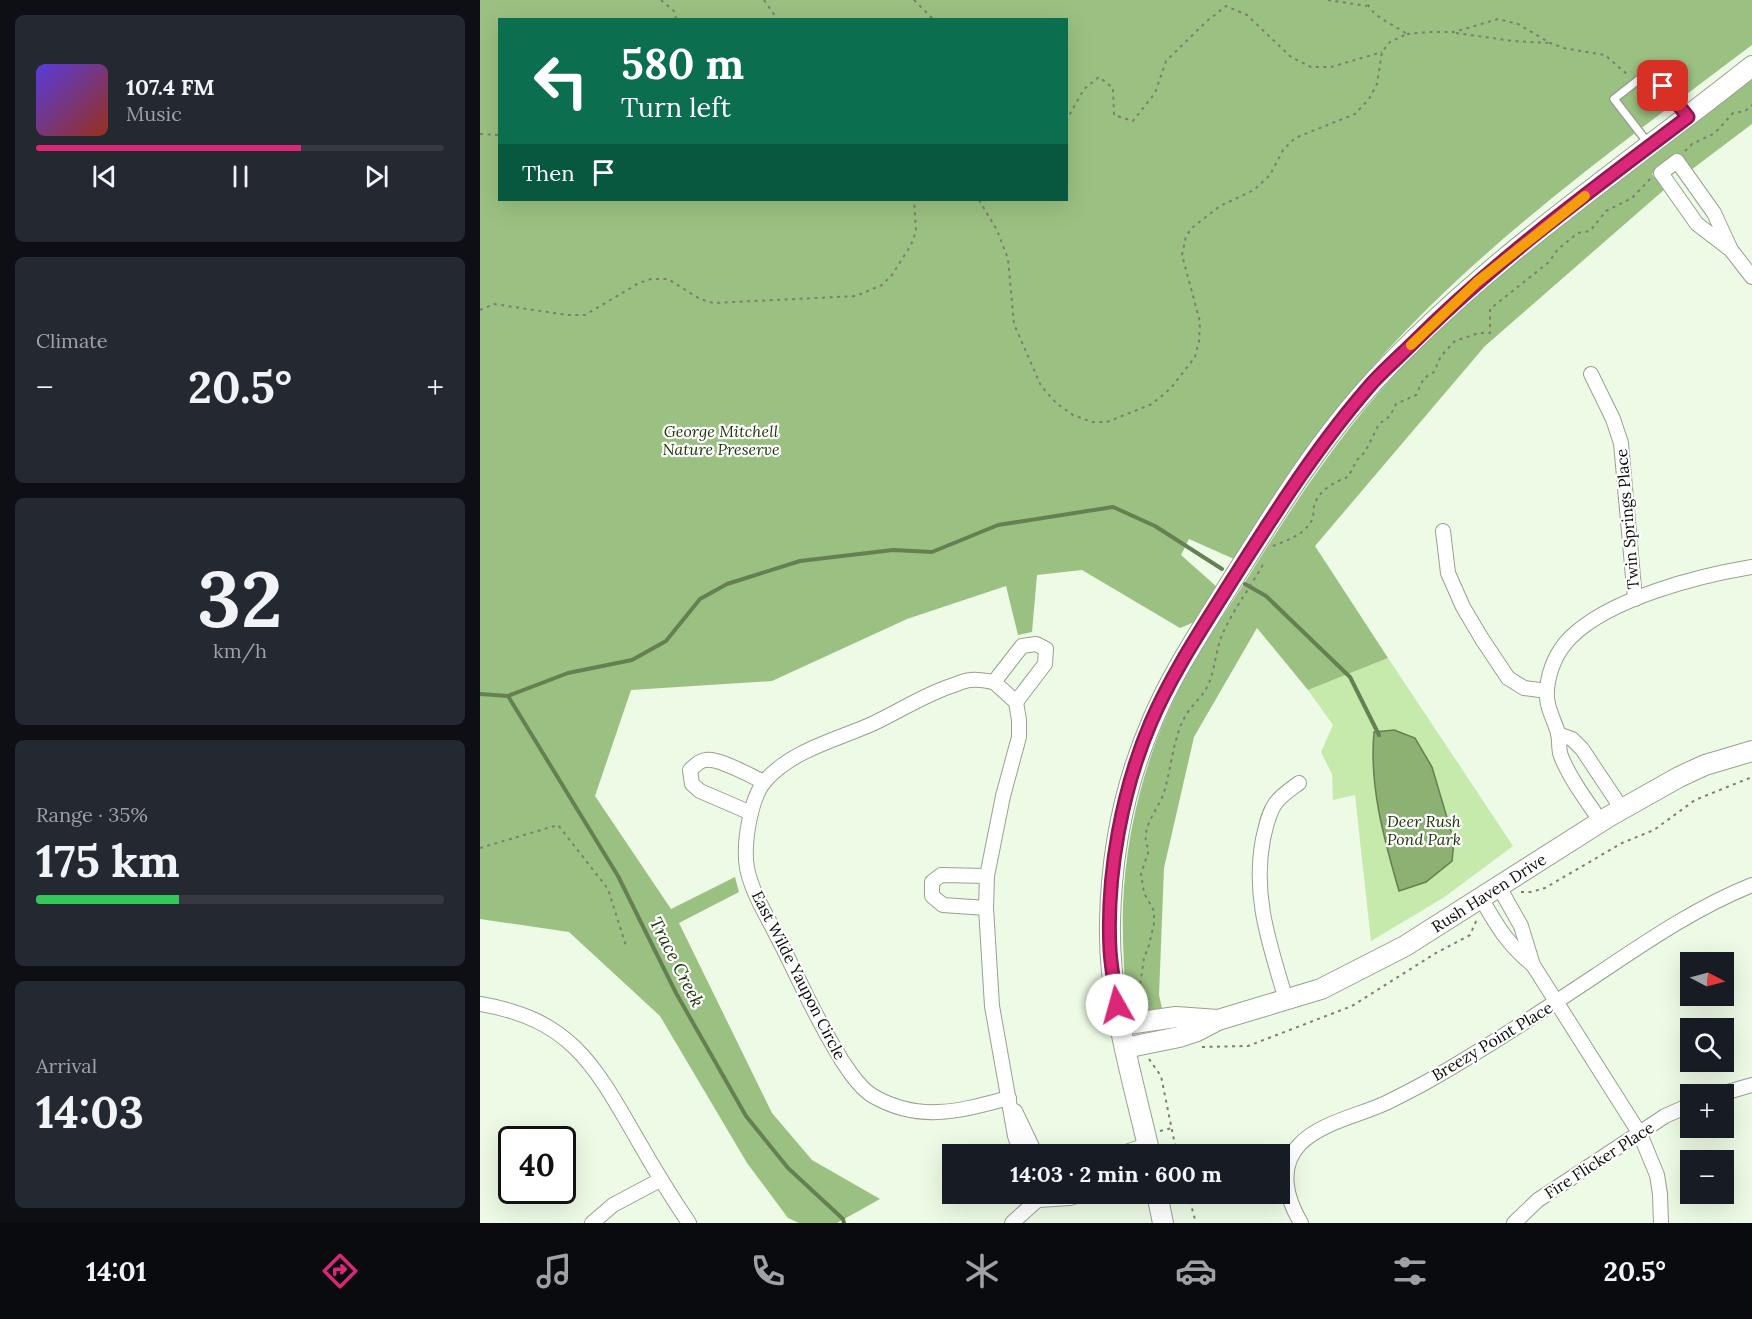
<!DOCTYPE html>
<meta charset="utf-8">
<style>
body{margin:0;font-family:Lora,serif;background:#242831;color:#f1f3f6;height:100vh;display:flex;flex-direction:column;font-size:22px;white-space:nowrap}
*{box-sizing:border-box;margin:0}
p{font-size:20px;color:#9ea1a6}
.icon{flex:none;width:33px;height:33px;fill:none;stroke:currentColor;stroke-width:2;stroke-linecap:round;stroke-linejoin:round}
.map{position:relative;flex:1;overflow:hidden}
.panel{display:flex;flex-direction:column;gap:15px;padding:15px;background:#0d0f14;width:480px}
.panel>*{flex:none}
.banner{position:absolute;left:18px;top:18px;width:570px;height:183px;border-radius:0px;box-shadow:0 6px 24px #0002;background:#0b6e4f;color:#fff;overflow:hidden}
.needle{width:39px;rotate:96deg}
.tools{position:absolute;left:1200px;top:952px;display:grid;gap:12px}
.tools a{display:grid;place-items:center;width:54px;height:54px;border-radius:0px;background:#171b24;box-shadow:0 6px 24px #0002;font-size:30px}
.speed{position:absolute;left:18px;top:1126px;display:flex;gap:12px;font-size:30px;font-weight:700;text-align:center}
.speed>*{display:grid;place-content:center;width:78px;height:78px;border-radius:50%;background:#171b24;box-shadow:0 6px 24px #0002;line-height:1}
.speed .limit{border:3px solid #111;border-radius:9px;background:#fff;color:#111}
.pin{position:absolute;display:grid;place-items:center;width:51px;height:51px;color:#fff;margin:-26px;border-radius:12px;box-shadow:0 3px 9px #0006}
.me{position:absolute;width:66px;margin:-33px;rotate:353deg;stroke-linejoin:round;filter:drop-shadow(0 0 4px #0008)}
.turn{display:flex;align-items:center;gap:21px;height:126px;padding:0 24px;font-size:27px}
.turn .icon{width:78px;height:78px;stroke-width:2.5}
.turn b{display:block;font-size:42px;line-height:51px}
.then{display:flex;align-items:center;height:57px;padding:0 24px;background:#0003;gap:12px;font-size:22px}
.big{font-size:45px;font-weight:700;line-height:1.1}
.panel .tile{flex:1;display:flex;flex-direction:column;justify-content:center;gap:9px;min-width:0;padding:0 21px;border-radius:9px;background:#242831}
.panel .dial{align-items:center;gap:0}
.dial b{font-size:78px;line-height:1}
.song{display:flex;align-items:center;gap:18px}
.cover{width:72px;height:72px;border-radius:9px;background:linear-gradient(135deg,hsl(250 70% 55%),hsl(10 70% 35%))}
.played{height:6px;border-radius:3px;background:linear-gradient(90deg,#db2777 65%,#363941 65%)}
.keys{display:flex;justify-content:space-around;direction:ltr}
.heat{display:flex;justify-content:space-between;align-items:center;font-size:33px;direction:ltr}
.charge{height:9px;border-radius:4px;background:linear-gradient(90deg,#34c759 35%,#363941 0)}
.trip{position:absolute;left:462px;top:1144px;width:348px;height:60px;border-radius:0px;background:#171b24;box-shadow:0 6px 24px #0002;font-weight:700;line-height:60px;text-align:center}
.tab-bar{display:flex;height:96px;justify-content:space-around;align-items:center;background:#090b0e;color:#9ea1a6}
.tab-bar .icon{width:42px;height:42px}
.tab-bar .selected{color:#db2777}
.tab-bar b{font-size:27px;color:#f1f3f6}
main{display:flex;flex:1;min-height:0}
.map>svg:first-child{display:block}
.green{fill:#c5eaac}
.forest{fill:#9bc182;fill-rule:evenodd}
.water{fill:#8cb172;stroke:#658052;stroke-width:1.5}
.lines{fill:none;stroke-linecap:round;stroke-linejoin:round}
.stream{stroke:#658052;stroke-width:4}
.lane-casing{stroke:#97a28f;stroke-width:10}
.street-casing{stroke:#97a28f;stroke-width:16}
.secondary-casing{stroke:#97a28f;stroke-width:22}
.path{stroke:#788073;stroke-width:2;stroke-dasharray:3 4.5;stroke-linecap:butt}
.lane{stroke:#fff;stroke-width:7}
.street{stroke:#fff;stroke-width:14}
.secondary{stroke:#fff;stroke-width:20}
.route-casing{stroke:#8e194d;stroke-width:15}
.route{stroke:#db2777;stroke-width:10}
.slow{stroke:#f59e0b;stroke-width:10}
.labels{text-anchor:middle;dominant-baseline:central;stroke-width:4.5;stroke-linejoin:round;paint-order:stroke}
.park-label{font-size:16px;font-style:italic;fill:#20380a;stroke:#fff}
.street-label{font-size:16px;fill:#090d07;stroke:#fff}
.water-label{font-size:18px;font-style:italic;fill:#1d3507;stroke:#fff}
</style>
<main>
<section class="panel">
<div class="tile">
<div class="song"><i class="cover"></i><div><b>107.4 FM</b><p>Music</p></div></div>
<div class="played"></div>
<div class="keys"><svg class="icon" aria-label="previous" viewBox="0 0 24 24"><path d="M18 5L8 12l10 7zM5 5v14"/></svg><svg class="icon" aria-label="pause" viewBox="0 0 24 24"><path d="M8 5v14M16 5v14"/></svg><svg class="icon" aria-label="next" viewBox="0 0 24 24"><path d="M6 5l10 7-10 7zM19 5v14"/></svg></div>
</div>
<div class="tile"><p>Climate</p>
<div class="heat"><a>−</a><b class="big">20.5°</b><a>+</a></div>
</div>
<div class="tile dial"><b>32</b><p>km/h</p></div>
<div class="tile"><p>Range · 35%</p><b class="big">175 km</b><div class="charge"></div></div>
<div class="tile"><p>Arrival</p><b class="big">14:03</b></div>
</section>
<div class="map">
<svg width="1272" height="1223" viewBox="0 0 1272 1223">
<rect width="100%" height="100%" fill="#edfae5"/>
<path class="green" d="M908 658 1033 846 963 898 891 941 875 795 853 800 852 774 841 752 853 725 828 690Z"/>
<g class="forest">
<path d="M0 0H1272V45C1141 144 1004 241 895 364 841 425 798 492 754 559L709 539 701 555 737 587 717 621 700 628 602 570 557 575 552 632 538 635 526 586 427 619 292 681 151 690 115 796 191 909 255 877 259 892 199 923 292 1113 332 1160 400 1199 357 1223H319L308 1218 267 1163 180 1016 89 932 0 919ZM20 20H586V200H20Z"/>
<path d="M1272 78V124L1211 170 1197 153 1172 174 1185 189 1005 346 835 546 908 658 828 690 777 628 714 737 684 868 679 995 683 1013C665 1016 656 1021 646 1004 644 965 641 926 644 887 649 820 668 750 699 689 719 649 746 612 770 574 819 496 870 419 935 353 1037 249 1157 165 1272 78Z"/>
</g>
<path class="water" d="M914 730 935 738 952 767 974 841 972 861 946 882 919 891C904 839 889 786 894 732Z"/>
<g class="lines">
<g class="stream">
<path d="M765 584 786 596 870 677 899 735"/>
<path d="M0 694 28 696 88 673 152 660 186 641 220 599 247 584 320 561 413 550 452 552 518 525 633 507 675 526 742 569"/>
<path d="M28 696 138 876 196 993 266 1116 308 1168 363 1219 364 1223"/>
</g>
<g class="lane-casing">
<path id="lane" d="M1168 143 1134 99 1171 70 1206 115"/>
</g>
<g class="street-casing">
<g id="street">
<path d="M1251 250 1217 224 1181 173 1197 161 1234 213 1251 250 1272 277"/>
<path d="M1111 374 1133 419 1141 443 1155 599"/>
<path d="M963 531 968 573 983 607 1002 639 1028 678 1044 688 1067 691"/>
<path d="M514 682C507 681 498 679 491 680 486 680 479 683 474 685 445 694 420 711 392 724 356 740 312 750 285 781 270 799 263 845 267 868 272 894 289 919 300 942 318 977 334 1014 354 1047 362 1062 379 1088 393 1096 440 1123 480 1111 529 1098"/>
<path d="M514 682 536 702 539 720V737L523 796 507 876 506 908 512 1006 535 1136 542 1155"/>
<path d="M514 682 542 646 556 644 566 649 565 664 536 702"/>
<path d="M1078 734 1092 739 1102 749 1142 809"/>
<path d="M271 813 220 791 212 784 210 770C215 766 220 760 226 760 239 758 271 776 284 782"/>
<path d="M1121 822C1107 801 1090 779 1081 756 1078 749 1080 740 1078 733 1074 719 1065 705 1067 689 1069 670 1077 651 1091 637 1131 598 1218 576 1272 567"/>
<path d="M1019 887 1041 926 1053 965 1160 1134 1177 1175 1180 1194 1181 1223"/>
<path d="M1001 898C1017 926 1028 945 1053 965"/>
<path d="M506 908 463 905 452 896V882L461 875 507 876"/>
<path d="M806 1000C790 945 772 897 783 839 786 827 788 814 795 804 800 796 811 789 819 783"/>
<path d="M0 1004C90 1019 114 1064 156 1137 173 1167 190 1195 209 1223"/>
<path d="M1237 1095 1272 1085"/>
<path d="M535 1111 556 1155"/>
<path d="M637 1155 667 1145"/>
<path d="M559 1200 590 1198 602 1194"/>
<path d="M112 1223 133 1205 180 1180"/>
<path d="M532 1223 564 1194"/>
<path d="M821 1223C806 1198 798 1167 820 1144 840 1123 880 1115 906 1103 920 1096 936 1088 950 1080 1006 1048 1061 1012 1115 976 1166 942 1215 908 1272 885"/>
<path d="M1034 1223 1058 1200 1185 1116 1210 1105"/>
</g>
</g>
<g class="secondary-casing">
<g id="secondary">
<path d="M640 1025 696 1017 738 1020"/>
<path id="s1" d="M645 1048 699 1037 717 1031 738 1020 841 989 925 946 1128 817 1199 777 1225 765 1272 751"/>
<path d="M670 1155C653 1079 628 1001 630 923 631 854 645 783 673 719 692 674 720 632 746 590 791 519 836 444 894 381 1006 260 1144 168 1272 66"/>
<path d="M677 1194 683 1223"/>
</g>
</g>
<g class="path">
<path d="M181 0 195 12 196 20"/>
<path d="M284 0 298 20"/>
<path d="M434 0 454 20"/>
<path d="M848 0 887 6"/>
<path d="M976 33 1033 41 1069 43"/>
<path d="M927 34 949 32H974L1018 19 1038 24 1070 43 1084 48 1125 55 1149 76"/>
<path d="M586 121 604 89 619 77 633 88 634 115 653 121 675 93 686 61 727 21 746 6 767 15 811 57 831 67H851L902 52"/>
<path d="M0 134 20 135"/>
<path d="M1205 151 1212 144 1235 133 1253 113 1265 111 1272 105"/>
<path d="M499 200 517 230 528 259 534 324 561 386 576 403 593 415 612 422H627L672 404 691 388 715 357 719 341 720 322 702 255 706 236 713 227 740 206 774 190 790 175 803 150 815 138 875 114 889 99 897 84 902 52 910 42 927 34C914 25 890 16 886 0"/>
<path d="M0 310 14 304 87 315H105L159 283 171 279H188L220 299 233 303 376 296 402 285 412 275 431 245 436 231 434 200"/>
<path d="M793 546C808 540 824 535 832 520 834 516 833 511 834 506 838 491 854 482 868 477L877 460 885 452 899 424 910 416 916 404 936 395 944 378 954 372 961 356 975 341 999 333H1010V309L1069 262 1078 249 1098 233 1110 231 1126 211 1152 198 1171 178"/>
<path d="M0 848 78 825 128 889 146 946"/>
<path d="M1041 892H1051L1065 888 1142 843 1174 830 1215 800 1272 777"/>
<path d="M657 1006 664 958 669 945 674 923V911L664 893 661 874 669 850C658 831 677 811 683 795 692 769 692 739 706 715 711 706 720 699 726 689 735 674 735 650 743 633 754 608 772 585 785 561"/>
<path d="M722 1047 768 1046 872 1006 956 953 990 935 997 919"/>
<path d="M669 1059 681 1076 697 1155"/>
<path d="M680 1131 692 1128"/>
<path d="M708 1194 716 1223"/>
</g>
<use href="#lane" class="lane"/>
<use href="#street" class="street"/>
<use href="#secondary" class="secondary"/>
</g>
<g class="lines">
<g class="route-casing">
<path id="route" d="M637 1005C635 987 631 968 630 950 626 875 642 790 671 722 692 673 723 627 751 582 795 513 839 443 893 382 907 367 922 354 937 339 1020 257 1114 188 1208 117L1183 86"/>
</g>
<use href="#route" class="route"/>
<path class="slow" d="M931 345 997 282 1105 196"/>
</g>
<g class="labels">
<g class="park-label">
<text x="241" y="431">George Mitchell<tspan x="241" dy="18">Nature Preserve</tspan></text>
<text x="944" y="821">Deer Rush<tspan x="944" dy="18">Pond Park</tspan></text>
</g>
<g class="street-label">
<text transform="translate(1147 519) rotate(-95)">Twin Springs Place</text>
<text stroke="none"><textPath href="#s1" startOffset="399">Rush Haven Drive</textPath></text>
<text transform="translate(319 975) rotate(63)">East Wilde Yaupon Circle</text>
<text transform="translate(1012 1041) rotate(-31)">Breezy Point Place</text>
<text transform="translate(1119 1160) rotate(-33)">Fire Flicker Place</text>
</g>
<g class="water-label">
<text transform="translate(197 962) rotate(63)">Trace Creek</text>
</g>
</g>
</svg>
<div class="tools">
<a><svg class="needle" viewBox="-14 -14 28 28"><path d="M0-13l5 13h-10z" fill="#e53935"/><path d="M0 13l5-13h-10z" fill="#9ea1a6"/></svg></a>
<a><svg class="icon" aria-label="search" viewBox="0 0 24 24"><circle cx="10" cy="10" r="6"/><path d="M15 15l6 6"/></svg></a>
<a>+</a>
<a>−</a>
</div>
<div class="speed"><div class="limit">40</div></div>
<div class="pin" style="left:1183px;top:86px;background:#d93025"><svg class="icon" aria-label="arrive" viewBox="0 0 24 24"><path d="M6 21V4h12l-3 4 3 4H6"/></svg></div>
<svg class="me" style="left:637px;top:1005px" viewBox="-20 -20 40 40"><circle r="19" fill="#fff"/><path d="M0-13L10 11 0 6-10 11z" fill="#db2777"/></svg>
<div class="trip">14:03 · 2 min · 600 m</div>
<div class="banner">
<div class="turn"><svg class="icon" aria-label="left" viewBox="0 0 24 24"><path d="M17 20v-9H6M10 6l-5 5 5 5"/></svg><div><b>580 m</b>Turn left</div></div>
<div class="then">Then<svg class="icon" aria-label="arrive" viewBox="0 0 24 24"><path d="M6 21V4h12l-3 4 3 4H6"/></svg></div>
</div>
</div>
</main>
<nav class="tab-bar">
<b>14:01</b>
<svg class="icon selected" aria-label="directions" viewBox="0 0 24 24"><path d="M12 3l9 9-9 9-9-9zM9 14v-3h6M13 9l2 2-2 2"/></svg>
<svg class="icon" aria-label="music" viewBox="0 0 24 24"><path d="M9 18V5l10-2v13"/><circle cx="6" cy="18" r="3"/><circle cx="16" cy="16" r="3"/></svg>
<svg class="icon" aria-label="phone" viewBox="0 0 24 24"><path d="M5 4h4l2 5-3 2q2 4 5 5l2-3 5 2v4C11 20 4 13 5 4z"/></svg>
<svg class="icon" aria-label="climate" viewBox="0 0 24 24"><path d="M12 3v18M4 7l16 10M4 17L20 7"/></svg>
<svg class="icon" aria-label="car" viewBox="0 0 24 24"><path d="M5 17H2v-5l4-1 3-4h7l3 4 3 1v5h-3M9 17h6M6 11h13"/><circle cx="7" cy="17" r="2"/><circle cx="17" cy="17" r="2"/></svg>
<svg class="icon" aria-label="filters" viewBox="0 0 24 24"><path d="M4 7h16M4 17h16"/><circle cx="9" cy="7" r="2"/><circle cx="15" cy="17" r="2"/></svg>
<b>20.5°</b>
</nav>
